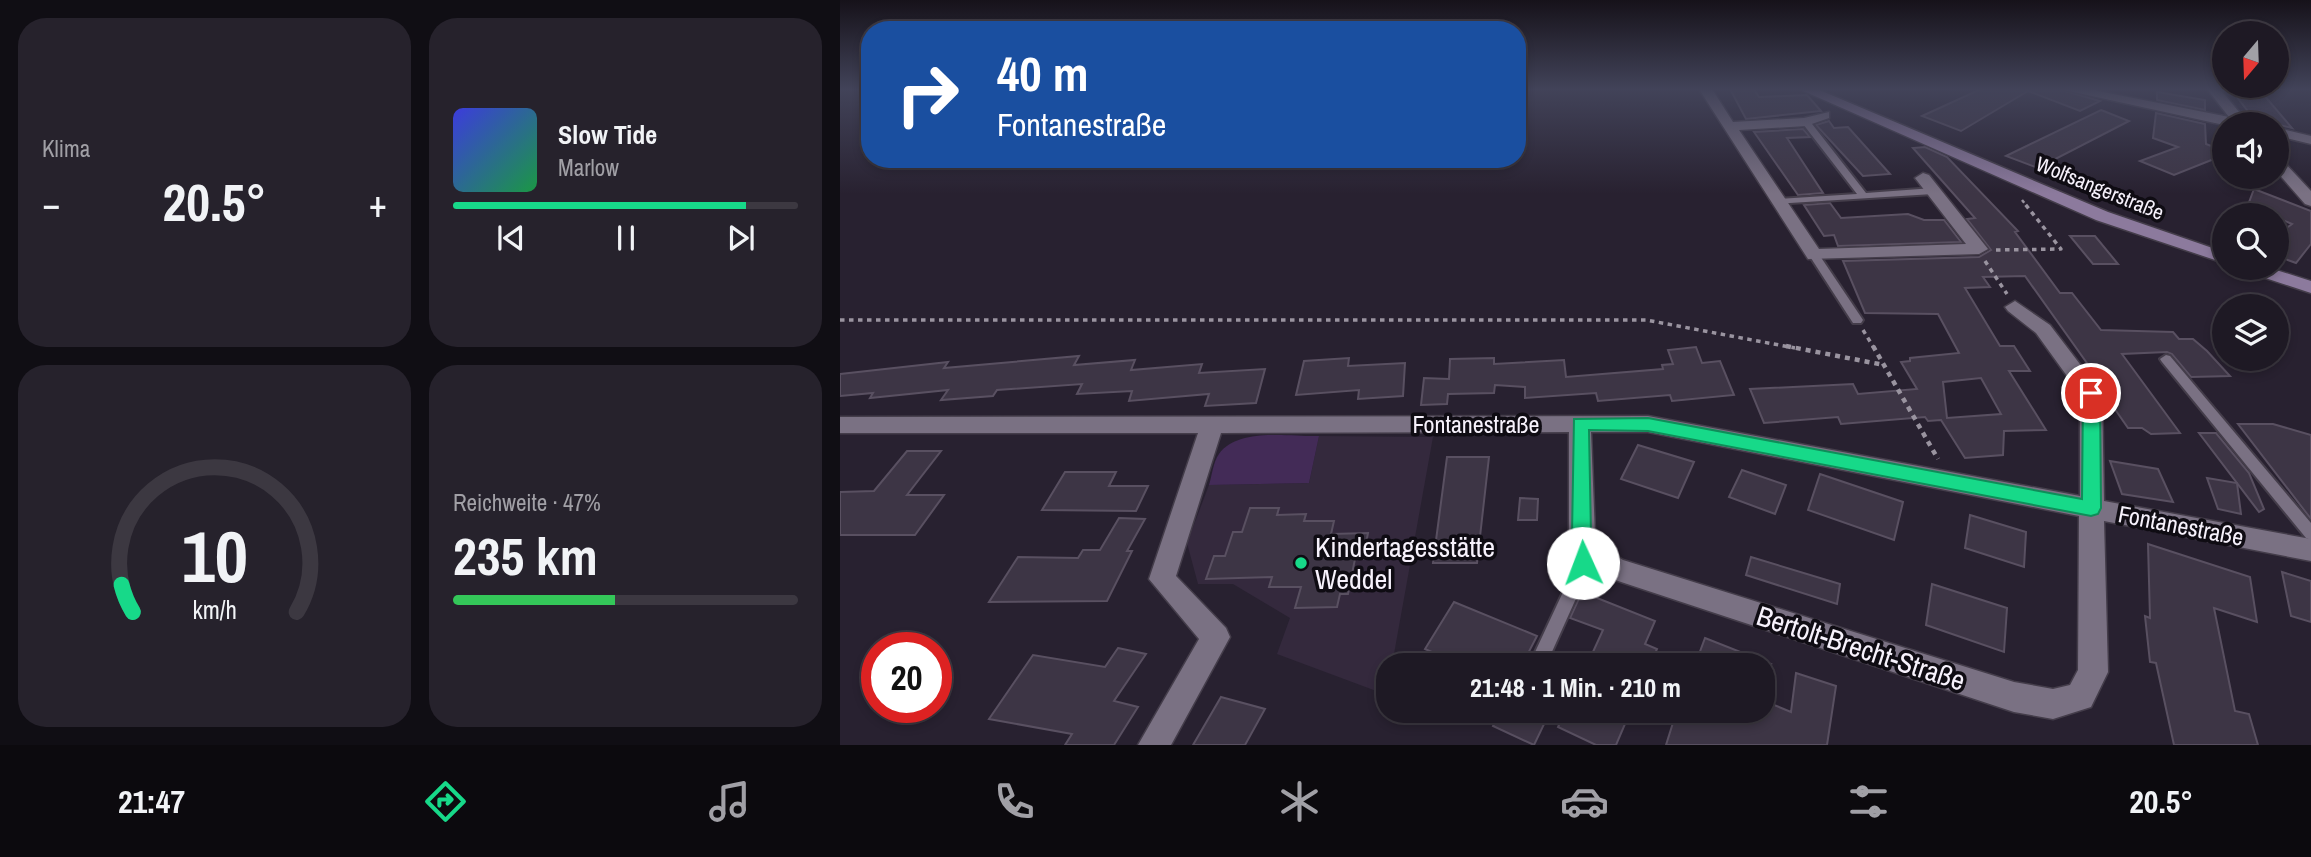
<!DOCTYPE html>
<html lang="de">
<meta charset="utf-8">
<style>
body{margin:0;font-family:"Archivo Narrow",sans-serif;background:#26222c;color:#f1f3f6;height:100vh;display:flex;flex-direction:column;font-size:26px;white-space:nowrap}
*{box-sizing:border-box;margin:0}
p{font-size:23px;color:#a1a0a6}
.icon{flex:none;width:38px;height:38px;fill:none;stroke:currentColor;stroke-width:2;stroke-linecap:round;stroke-linejoin:round}
.map{position:relative;flex:1;overflow:hidden}
.drawer{display:flex;flex-direction:column;gap:18px;padding:18px;background:#100e14;width:840px}
.drawer>*{flex:none}
.hud{position:absolute;left:21px;top:21px;width:665px;height:147px;border-radius:28px;box-shadow:0 4px 10px #0003,0 0 0 2px #3c3841;background:#1a4fa0;color:#fff;overflow:hidden}
.needle{width:46px;rotate:199deg}
.fabs{position:absolute;left:1372px;top:21px;display:grid;gap:14px}
.fabs a{display:grid;place-items:center;width:77px;height:77px;border-radius:50%;background:#1e1924;box-shadow:0 4px 10px #0003,0 0 0 2px #3c3841;font-size:35px}
.speed{position:absolute;left:21px;top:632px;display:flex;gap:14px;font-size:35px;font-weight:700;text-align:center}
.speed>*{display:grid;place-content:center;width:91px;height:91px;border-radius:50%;background:#1e1924;box-shadow:0 4px 10px #0003,0 0 0 2px #3c3841;line-height:1}
.speed .limit{border:10px solid #d22;background:#fff;color:#111}
.pin{position:absolute;display:grid;place-items:center;width:60px;height:60px;color:#fff;margin:-30px;border:4px solid #fff;border-radius:50%;box-shadow:0 2px 7px #0007}
.me{position:absolute;width:77px;margin:-38px;rotate:358deg;stroke-linejoin:round;filter:drop-shadow(0 0 5px #0008)}
.turn{display:flex;align-items:center;gap:24px;height:147px;padding:0 21px;font-size:32px}
.turn .icon{width:91px;height:91px;stroke-width:2.5}
.turn b{display:block;font-size:49px;line-height:60px}
.big{font-size:52px;font-weight:700;line-height:1.1}
.drawer .tile{flex:1;display:flex;flex-direction:column;justify-content:center;gap:10px;min-width:0;padding:0 24px;border-radius:28px;background:#26222c}
.drawer .dial{align-items:center;gap:0}
.dial svg{height:182px;overflow:visible;fill:none;stroke:#3c3841;stroke-width:7;stroke-linecap:round;text-anchor:middle}
.dial text{fill:#f1f3f6;stroke:none}
.song{display:flex;align-items:center;gap:21px}
.cover{width:84px;height:84px;border-radius:10px;background:linear-gradient(135deg,hsl(240 70% 55%),hsl(140 70% 35%))}
.played{height:7px;border-radius:4px;background:linear-gradient(90deg,#17d989 85%,#3c3841 85%)}
.keys{display:flex;justify-content:space-around;direction:ltr}
.heat{display:flex;justify-content:space-between;align-items:center;font-size:38px;direction:ltr}
.charge{height:10px;border-radius:5px;background:linear-gradient(90deg,#34c759 47%,#3c3841 0)}
.drawer .tiles{flex:1;display:grid;gap:18px;grid-template-columns:repeat(2,1fr)}
.trip{position:absolute;left:536px;top:653px;width:399px;height:70px;border-radius:28px;background:#1e1924;box-shadow:0 4px 10px #0003,0 0 0 2px #3c3841;font-weight:700;line-height:70px;text-align:center}
.dock{display:flex;height:112px;justify-content:space-around;align-items:center;background:#0c0a0e;color:#a1a0a6}
.dock .icon{width:49px;height:49px}
.dock .current{color:#17d989}
.dock b{font-size:32px;color:#f1f3f6}
main{display:flex;flex:1;min-height:0}
.map>svg:first-child{display:block}
.built{fill:#34293d}
.green{fill:#432b57}
.building{fill:#3d3545;stroke:#595061;stroke-width:2;fill-rule:evenodd}
.lines{fill:none;stroke-linecap:round;stroke-linejoin:round}
.lane-casing{stroke:#443d4a;stroke-width:4}
.street-casing{stroke:#443d4a;stroke-width:3}
.secondary-casing{stroke:#443d4a;stroke-width:3}
.path-far2{stroke:#9a94a0;stroke-width:2.5;stroke-dasharray:3.5 3.5;stroke-linecap:butt}
.path-far1{stroke:#9a94a0;stroke-width:3.5;stroke-dasharray:4.5 4.5;stroke-linecap:butt}
.path{stroke:#9a94a0;stroke-width:4.5;stroke-dasharray:5 5;stroke-linecap:butt}
.lane{fill:#7a7183;fill-rule:evenodd}
.street{fill:#7a7183;fill-rule:evenodd}
.secondary{fill:#8c7a9d;fill-rule:evenodd}
.route{fill:#17d989;stroke:#0f8d59;stroke-width:2}
.poi-dot{fill:#17d989;stroke:#0f0c13;stroke-width:2.5}
.labels{text-anchor:middle;dominant-baseline:central;stroke-width:7;stroke-linejoin:round;paint-order:stroke}
.far-street-label{font-size:21px;fill:#f7f2fc;stroke:#0f0c13}
.street-label{font-size:24px;fill:#f7f2fc;stroke:#0f0c13}
.near-poi-label{font-size:28px;fill:#f7f2fc;stroke:#0f0c13;text-anchor:start}
.near-street-label{font-size:28px;fill:#f7f2fc;stroke:#0f0c13}
</style>
<main>
<section class="drawer">
<div class="tiles">
<div class="tile"><p>Klima</p>
<div class="heat"><a>−</a><b class="big">20.5°</b><a>+</a></div>
</div>
<div class="tile">
<div class="song"><i class="cover"></i><div><b>Slow Tide</b><p>Marlow</p></div></div>
<div class="played"></div>
<div class="keys"><svg class="icon" aria-label="previous" viewBox="0 0 24 24"><path d="M18 5L8 12l10 7zM5 5v14"/></svg><svg class="icon" aria-label="pause" viewBox="0 0 24 24"><path d="M8 5v14M16 5v14"/></svg><svg class="icon" aria-label="next" viewBox="0 0 24 24"><path d="M6 5l10 7-10 7zM19 5v14"/></svg></div>
</div>
<div class="tile dial"><svg viewBox="0 0 100 80">
<path d="M14 69A42 42 0 1 1 86 69"/>
<path d="M14 69A42 42 0 0 1 9 57" stroke="#17d989"/>
<text x="50" y="56" font-size="32" font-weight="700">10</text>
<text x="50" y="72" font-size="11">km/h</text>
</svg></div>
<div class="tile"><p>Reichweite · 47%</p><b class="big">235 km</b><div class="charge"></div></div>
</div>
</section>
<div class="map">
<svg width="1471" height="745" viewBox="0 0 1471 745">
<rect width="100%" height="100%" fill="#282130"/>
<path class="built" d="M479 436 593 437 552 665H548L547 695 437 654 450 618 393 584H358L347 543 369 485 469 483Z"/>
<path class="green" d="M479 436 469 483 369 485C372 476 373 462 379 454 398 427 451 437 479 436Z"/>
<g class="building">
<path d="M890 89H914L919 97 967 95 981 111 906 119Z"/>
<path d="M1141 89H1218L1260 101 1240 111 1188 91 1121 131 1082 116Z"/>
<path d="M1317 92 1365 100V110L1317 100Z"/>
<path d="M1393 92 1423 94 1452 128 1414 119Z"/>
<path d="M1261 110 1289 121 1198 168 1166 156Z"/>
<path d="M1316 113 1365 124 1366 144 1384 151V155L1334 175 1300 161 1338 147 1313 138Z"/>
<path d="M989 121 994 128 1008 127 1050 174 1023 176 976 125Z"/>
<path d="M963 129 970 137 947 138 983 193 958 195 914 132Z"/>
<path d="M1085 147 1107 157 1178 231 1175 232 1220 293H1232L1261 330 1333 332 1339 339H1353L1367 351 1390 376 1351 377 1332 354 1327 352 1282 354 1340 433 1311 434 1302 428H1288L1245 366H1249L1185 276 1143 277 1150 287 1125 288 1160 346H1174L1190 371H1169L1206 430 1164 431 1163 455 1125 458 1101 420 1088 421 1085 417 1001 424 998 417 924 423 910 389 1013 384 1018 394 1077 389 1061 362 1070 361V358L1119 353 1098 314 1025 313 1003 261 1139 257 1151 250 1127 219 1135 218 1073 148ZM1141 378 1161 414 1107 418 1103 382Z"/>
<path d="M1414 189 1471 211V244L1456 263 1437 256V235L1452 224 1408 205Z"/>
<path d="M990 203 1001 218 1068 214 1084 220H1104L1121 242 998 246 994 235 984 236 964 205Z"/>
<path d="M1230 236H1255L1278 264H1253Z"/>
<path d="M856 347 862 363 880 361 894 395 832 401 830 395 758 401 756 393 685 398V387L655 385 654 393 608 394 607 404 581 405 584 378 609 379 610 359 654 358V364L724 360 726 377 823 369 822 365 833 364 828 350Z"/>
<path d="M239 356 234 365 295 360 291 370 362 364 359 373 425 369 416 403 365 406 369 394 289 401 292 391 237 394 242 384 157 390 153 396 101 400 108 390 30 398 33 393 0 396V374L108 362 104 368Z"/>
<path d="M509 358 508 366 565 363 563 396 518 399 519 390 456 395 464 361Z"/>
<path d="M1398 424H1433L1471 435V519Z"/>
<path d="M1359 433H1376L1409 473 1424 509 1419 512Z"/>
<path d="M798 445 854 462 838 498 781 479Z"/>
<path d="M67 451H101L67 495H104L75 535H0V492L34 491Z"/>
<path d="M607 457H649L637 563H593Z"/>
<path d="M1270 461 1318 469 1333 502 1282 494Z"/>
<path d="M902 470 946 485 935 514 889 497Z"/>
<path d="M225 472H276L269 486H308L296 511 202 510Z"/>
<path d="M980 474 1063 502 1054 540 968 510Z"/>
<path d="M1367 478 1397 483 1401 514 1378 509Z"/>
<path d="M680 498 698 499 697 520H678Z"/>
<path d="M410 508H439L437 515 466 514 464 521H494L491 534 528 533 523 559H515L508 594H500L497 607 455 608 461 587H429L432 577 366 579 374 556H385L393 532H402Z"/>
<path d="M1130 515 1186 532 1184 567 1125 548Z"/>
<path d="M279 518 305 519 287 551H292L267 601 149 602 178 557 238 558 243 550H260Z"/>
<path d="M1308 544 1410 577 1417 622 1374 608 1395 711 1409 714 1418 745H1334L1316 663 1310 662 1305 616 1310 618Z"/>
<path d="M911 557 1000 584 997 604 906 575Z"/>
<path d="M1442 572 1471 581V622L1451 616Z"/>
<path d="M1092 584 1167 608 1164 652 1086 625Z"/>
<path d="M742 592 815 621 805 644 817 649 810 665H747L763 630 730 618Z"/>
<path d="M614 602 697 636 682 665H621L585 649Z"/>
<path d="M865 638 931 664 930 665H855Z"/>
<path d="M278 648 306 654 274 701 298 707 274 745H225L232 734 149 719 193 655 265 667Z"/>
<path d="M956 673 996 686 987 745H826L837 710H922V700L951 712Z"/>
<path d="M381 697 425 709 405 745H353Z"/>
<path d="M661 710H692L707 718 694 745 653 726Z"/>
<path d="M726 710H791L776 745H756L718 727Z"/>
</g>
<g class="lines">
<g class="lane-casing">
<g id="lane">
<path d="M963 120H969L1026 193 1093 188 1098 191 1093 194 934 204 932 202 937 199 1017 194 963 124Z"/>
<path d="M974 252 978 253 1021 317 1023 320 1021 323H1013L969 255Z"/>
<path d="M1326 355 1330 356 1471 523V540L1466 538 1322 362 1320 359Z"/>
<path d="M749 546 754 547 757 552 706 665H689L744 547Z"/>
</g>
</g>
<g class="street-casing">
<g id="street">
<path d="M859 89H872L893 122 964 118 989 112V118L966 126 899 130 979 249 1126 244 1075 178 1083 173 1089 175 1148 249 1139 254 968 259Z"/>
<path d="M1220 89H1248L1389 117 1367 89H1380L1409 124 1384 125Z"/>
<path d="M1437 128 1471 136V144L1437 136Z"/>
<path d="M1437 159 1442 160 1471 191V206L1465 204 1437 172Z"/>
<path d="M1175 301 1210 325 1262 393 1264 501 1471 539V561L1264 521 1268 672 1251 707 1213 719 1174 712 766 577 740 560 729 535V432L381 433 336 576 386 628 390 637 331 745H298L359 639 309 579 358 433H0V417L808 416 1240 496V394L1196 333 1168 311 1165 307ZM751 432H808L1239 516 1238 670 1230 685 1213 689 1174 682 783 560 759 545 755 535Z"/>
</g>
</g>
<g class="secondary-casing">
<g id="secondary">
<path d="M959 89H977L1268 212 1384 252V263L1256 220Z"/>
<path d="M1404 268H1430L1471 281V293L1407 272Z"/>
</g>
</g>
<path class="path-far2" d="M1182 200 1186 205"/>
<g class="path-far1">
<path d="M1156 250 1221 249 1185 204"/>
<path d="M1145 261 1167 294"/>
<path d="M0 320H806L955 348"/>
<path d="M1023 330 1034 348"/>
</g>
<g class="path">
<path d="M946 346 1044 365"/>
<path d="M1033 346 1098 459"/>
</g>
<use href="#lane" class="lane"/>
<use href="#street" class="street"/>
<use href="#secondary" class="secondary"/>
</g>
<linearGradient id="sky" x2="0" y2="1"><stop stop-color="#16121a"/><stop offset="0.46" stop-color="#424359"/><stop offset="1" stop-color="#424359" stop-opacity="0"/></linearGradient>
<rect width="1471" height="194" fill="url(#sky)"/>
<path class="route" d="M1251 387 1260 393 1261 508 1258 514 1251 516 808 431 749 430 751 535 759 552 750 569 743 571 736 569 733 563 739 551 732 535 734 419 808 418 1242 499 1243 393Z"/>
<circle class="poi-dot" cx="461" cy="563" r="7"/>
<g class="labels">
<g class="far-street-label">
<text transform="translate(1260 188) rotate(22)">Wolfsangerstraße</text>
</g>
<g class="street-label">
<text x="636" y="424">Fontanestraße</text>
<text transform="translate(1341 525) rotate(11)">Fontanestraße</text>
</g>
<g class="near-poi-label">
<text x="475" y="547">Kindertagesstätte<tspan x="475" dy="32">Weddel</tspan></text>
</g>
<g class="near-street-label">
<text transform="translate(1021 648) rotate(18)">Bertolt-Brecht-Straße</text>
</g>
</g>
</svg>
<div class="fabs">
<a><svg class="needle" viewBox="-14 -14 28 28"><path d="M0-13l5 13h-10z" fill="#e53935"/><path d="M0 13l5-13h-10z" fill="#a1a0a6"/></svg></a>
<a><svg class="icon" aria-label="sound" viewBox="0 0 24 24"><path d="M4 9h4l5-4v14l-5-4H4zM17 9q2 3 0 6"/></svg></a>
<a><svg class="icon" aria-label="search" viewBox="0 0 24 24"><circle cx="10" cy="10" r="6"/><path d="M15 15l6 6"/></svg></a>
<a><svg class="icon" aria-label="layers" viewBox="0 0 24 24"><path d="M12 4l9 5-9 5-9-5zM3 14l9 5 9-5"/></svg></a>
</div>
<div class="speed"><div class="limit">20</div></div>
<div class="pin" style="left:1251px;top:393px;background:#d93025"><svg class="icon" aria-label="arrive" viewBox="0 0 24 24"><path d="M6 21V4h12l-3 4 3 4H6"/></svg></div>
<svg class="me" style="left:743px;top:563px" viewBox="-20 -20 40 40"><circle r="19" fill="#fff"/><path d="M0-13L10 11 0 6-10 11z" fill="#17d989"/></svg>
<div class="trip">21:48 · 1 Min. · 210 m</div>
<div class="hud">
<div class="turn"><svg class="icon" aria-label="right" viewBox="0 0 24 24"><path d="M7 20v-9h11M14 6l5 5-5 5"/></svg><div><b>40 m</b>Fontanestraße</div></div>
</div>
</div>
</main>
<nav class="dock">
<b>21:47</b>
<svg class="icon current" aria-label="directions" viewBox="0 0 24 24"><path d="M12 3l9 9-9 9-9-9zM9 14v-3h6M13 9l2 2-2 2"/></svg>
<svg class="icon" aria-label="music" viewBox="0 0 24 24"><path d="M9 18V5l10-2v13"/><circle cx="6" cy="18" r="3"/><circle cx="16" cy="16" r="3"/></svg>
<svg class="icon" aria-label="phone" viewBox="0 0 24 24"><path d="M5 4h4l2 5-3 2q2 4 5 5l2-3 5 2v4C11 20 4 13 5 4z"/></svg>
<svg class="icon" aria-label="climate" viewBox="0 0 24 24"><path d="M12 3v18M4 7l16 10M4 17L20 7"/></svg>
<svg class="icon" aria-label="car" viewBox="0 0 24 24"><path d="M5 17H2v-5l4-1 3-4h7l3 4 3 1v5h-3M9 17h6M6 11h13"/><circle cx="7" cy="17" r="2"/><circle cx="17" cy="17" r="2"/></svg>
<svg class="icon" aria-label="filters" viewBox="0 0 24 24"><path d="M4 7h16M4 17h16"/><circle cx="9" cy="7" r="2"/><circle cx="15" cy="17" r="2"/></svg>
<b>20.5°</b>
</nav>
